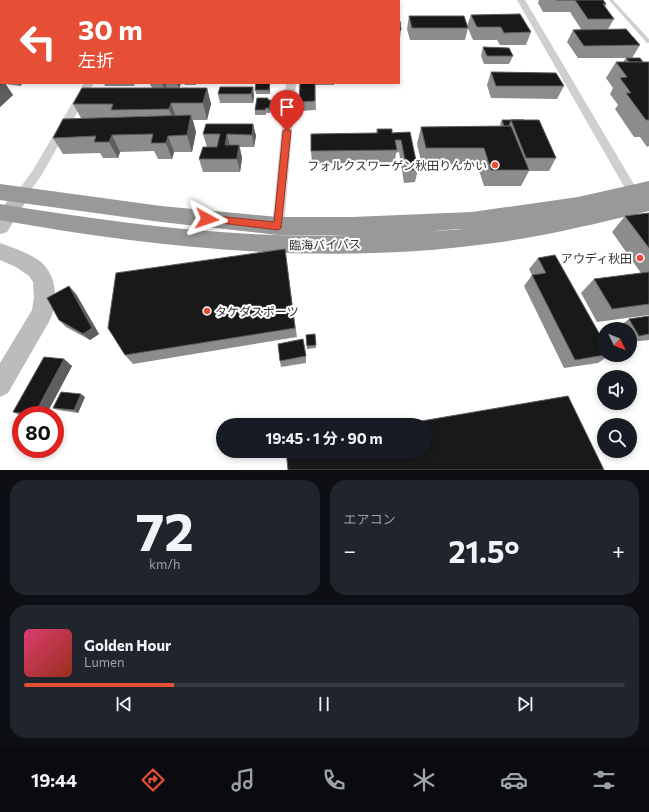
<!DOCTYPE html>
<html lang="ja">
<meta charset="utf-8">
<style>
body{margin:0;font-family:Commissioner,"Noto Sans JP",sans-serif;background:#20242c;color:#f1f3f6;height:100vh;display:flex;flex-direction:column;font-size:15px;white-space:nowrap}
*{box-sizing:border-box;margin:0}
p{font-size:13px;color:#9ea1a6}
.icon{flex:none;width:22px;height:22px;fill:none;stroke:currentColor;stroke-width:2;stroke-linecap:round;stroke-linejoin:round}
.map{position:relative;height:470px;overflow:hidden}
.side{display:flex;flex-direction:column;gap:10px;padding:10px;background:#0d0f14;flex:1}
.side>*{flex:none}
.guide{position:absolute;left:0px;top:0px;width:400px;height:84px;box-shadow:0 2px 6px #0003;background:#e64e36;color:#fff;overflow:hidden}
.needle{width:26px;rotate:133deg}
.controls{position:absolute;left:597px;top:322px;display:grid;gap:8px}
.controls a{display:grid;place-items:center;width:40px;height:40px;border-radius:50%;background:#171b24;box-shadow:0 2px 6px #0003;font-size:20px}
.speed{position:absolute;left:12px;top:406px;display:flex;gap:8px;font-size:20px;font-weight:700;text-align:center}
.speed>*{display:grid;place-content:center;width:52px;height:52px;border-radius:50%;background:#171b24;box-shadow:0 2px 6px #0003;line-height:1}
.speed .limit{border:6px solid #d22;background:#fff;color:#111}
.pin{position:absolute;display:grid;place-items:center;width:34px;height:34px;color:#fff;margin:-41px -17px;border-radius:50% 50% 50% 0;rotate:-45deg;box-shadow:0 0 4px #0007}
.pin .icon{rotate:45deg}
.me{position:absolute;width:44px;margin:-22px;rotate:95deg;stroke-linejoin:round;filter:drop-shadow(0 0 3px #0008)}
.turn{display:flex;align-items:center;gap:14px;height:84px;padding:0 12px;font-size:18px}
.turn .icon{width:52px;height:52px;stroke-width:2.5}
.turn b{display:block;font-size:28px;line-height:34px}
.big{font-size:30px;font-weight:700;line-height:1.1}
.side .card{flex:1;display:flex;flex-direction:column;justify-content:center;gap:6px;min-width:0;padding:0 14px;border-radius:16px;background:#20242c}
.side .dial{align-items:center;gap:0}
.dial b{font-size:52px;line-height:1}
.song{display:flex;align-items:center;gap:12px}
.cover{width:48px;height:48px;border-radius:6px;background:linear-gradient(135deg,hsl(340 70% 55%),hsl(10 70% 35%))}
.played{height:4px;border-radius:2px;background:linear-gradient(90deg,#e64e36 25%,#363941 25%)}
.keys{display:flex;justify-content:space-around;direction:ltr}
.heat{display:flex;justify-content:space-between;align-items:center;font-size:22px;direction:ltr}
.side .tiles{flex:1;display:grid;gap:10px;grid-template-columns:1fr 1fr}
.card:last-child{grid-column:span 2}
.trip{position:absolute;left:216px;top:418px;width:216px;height:40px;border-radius:20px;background:#171b24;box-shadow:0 2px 6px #0003;font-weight:700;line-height:40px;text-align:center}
.menu{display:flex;height:64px;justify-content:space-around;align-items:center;background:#090b0e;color:#9ea1a6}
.menu .icon{width:28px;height:28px}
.menu .active{color:#e64e36}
.menu b{font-size:18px;color:#f1f3f6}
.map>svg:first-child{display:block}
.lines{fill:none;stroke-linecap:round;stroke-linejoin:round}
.lane{fill:#cfcfcf;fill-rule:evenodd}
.street{fill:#cfcfcf;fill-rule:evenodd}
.secondary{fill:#bcbcbc;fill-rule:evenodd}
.highway{fill:#999;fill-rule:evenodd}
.wall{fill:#8c8c8c}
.shaded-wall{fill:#5e5e5e}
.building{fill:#191919;stroke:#5e5e5e}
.route{fill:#e64e36;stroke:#963323}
.poi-dot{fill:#e64e36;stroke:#fff;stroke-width:1.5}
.labels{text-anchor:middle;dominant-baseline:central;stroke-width:4;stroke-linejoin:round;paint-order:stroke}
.poi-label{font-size:12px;fill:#323232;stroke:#fff;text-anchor:end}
.street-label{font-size:12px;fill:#323232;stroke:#fff}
</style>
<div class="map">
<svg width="649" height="470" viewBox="0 0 649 470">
<rect width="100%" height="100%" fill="#fff"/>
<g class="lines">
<path class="lane" d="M609 0H613L649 39V43H647Z"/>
<g class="street">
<rect x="134" y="0" width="8" height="1"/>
<rect x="295" y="0" width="8" height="1"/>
<path d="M517 0H525L642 198 644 201 642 204 638 206 634 204Z"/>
<path d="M84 83H94L41 176 25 198 21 199 17 198 15 195 17 192 33 170Z"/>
<path d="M286 83H296L284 226 283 230 278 231 273 230 272 226Z"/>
</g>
<g class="secondary">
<path d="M21 188 27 190 30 195 7 232 0 234V212L15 190Z"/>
<path d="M0 243C12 247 26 252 37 259 57 272 59 300 50 320L8 393 0 397V363L32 310 34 297 33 282 29 276 16 267 0 260Z"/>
</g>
<path class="highway" d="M649 181V211C598 223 547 236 494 243 329 266 163 249 0 220V204C116 223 233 239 350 235H278L161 222 0 200V184L161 206 278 217H352L472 212 578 197ZM458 229 423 232 463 229Z"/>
</g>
<g class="wall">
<path d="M539 0H603L606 4 605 7 614 19 608 29 640 45 632 58 643 62H649V146L647 147 640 137H634L615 109 618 105 610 94 613 88 606 78 616 62H623L626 58H578L567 42 573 30 581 29 570 12H543L538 3Z"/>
<path d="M471 15 531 32 526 45H500L497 40H473L468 28 465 40H410L407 29 409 16 467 26Z"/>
<path d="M399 21 401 30 400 38H399Z"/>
<path d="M483 47 513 56 509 64H484L481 56Z"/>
<path d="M491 72 564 86 557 99 491 98 487 85Z"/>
<path d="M1 78V83H23L20 86 5 84 13 95 0 107V81L1 82 0 79Z"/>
<path d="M104 83H135L134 86H105Z"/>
<path d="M139 83H181L179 88H207L211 104 207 120H193L196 132 192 152H174L172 159H158L154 151 120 152 118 158H103L100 153 63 154 53 138 81 118 73 104 152 88 150 84H140Z"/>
<path d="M184 83H197L196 85H185Z"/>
<path d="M270 83V94H256L255 90Z"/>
<path d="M300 83H334V85H315L316 110 300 111Z"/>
<path d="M253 87 254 96 253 103H220L218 94Z"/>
<path d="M269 100H271V105L270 113H266V115H255V110Z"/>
<path d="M502 120H539L556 158 549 171H529L521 186H484L477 164 422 165 417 144 421 127 501 126 500 124Z"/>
<path d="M253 124 256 136 254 147H240L242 158 240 172H203L199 159 207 147 203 134Z"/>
<path d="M377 129 392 133 410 132 418 170 415 182 404 183 399 152 396 153 395 162 312 164 311 151 376 133Z"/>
<path d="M649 213V315L597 322 581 293 594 279 641 273 612 232 625 216Z"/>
<path d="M285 249 297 337 133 364 125 355Z"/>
<path d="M538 258 604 355H610L598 363 564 368 524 286 532 275 529 269Z"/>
<path d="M76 294 99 334 90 340 66 327 59 320Z"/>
<path d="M649 316V340L630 342V329H622L620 326 629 319Z"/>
<path d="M315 334 316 348 307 349 306 335Z"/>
<path d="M306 356V363L281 367 280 361Z"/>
<path d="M64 359 72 366 46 415H21V416L13 412Z"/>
<path d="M85 397 78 413 58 410 53 408Z"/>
</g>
<g class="shaded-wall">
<rect x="0" y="28" width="1" height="19"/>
<path d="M0 62 1 63V70L0 71Z"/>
<path d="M3 83H5L13 95 0 107V86Z"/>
<path d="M19 83H23L20 86Z"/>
<path d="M162 83H165L167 89 166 93Z"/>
<path d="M177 83H181L179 89Z"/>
<path d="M270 83V94L269 90Z"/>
<path d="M253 87 254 96 253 103 251 94Z"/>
<path d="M207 88 211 104 207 120 203 103Z"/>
<path d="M271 100V105L270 113 269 108Z"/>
<path d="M171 103 177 120 175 126 169 109Z"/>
<path d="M191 115 196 132 192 152 187 135Z"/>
<path d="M253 124 256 136 254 147 252 135Z"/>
<path d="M227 134 230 147 225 145Z"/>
<path d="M112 135 120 152 118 158 109 142Z"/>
<path d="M168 136 174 152 172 159 166 143Z"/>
<path d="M239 145 242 158 240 172 237 159Z"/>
<path d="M69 286 76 294 99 334 90 340 83 334Z"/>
<path d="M64 359 72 366 46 415H34Z"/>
<path d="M81 394 85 397 78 413 74 410Z"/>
</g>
<g class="building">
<path d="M0 0H55L56 1H1V28H0Z"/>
<path d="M76 0H114L113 1H76Z"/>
<path d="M139 0H216L215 1 261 0V1H139Z"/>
<rect x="265" y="0" width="20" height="1"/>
<path d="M302 0H372V1H301Z"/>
<path d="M556 0H603L606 4H603L614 19H588L575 0Z"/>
<path d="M520 14 531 32 504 33 501 27H477L471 15Z"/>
<path d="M409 16H464L468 28H412Z"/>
<path d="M399 21H400L401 30H399Z"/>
<path d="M626 29 640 45 584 46 573 30Z"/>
<path d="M483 47 509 48 513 56H487Z"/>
<path d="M626 58H640L643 62H629Z"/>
<path d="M616 62H649V120H646L626 93H631L620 78 627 77Z"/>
<path d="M491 72 556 73 564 86H496Z"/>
<path d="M0 81 1 82V83H3L0 86Z"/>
<path d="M256 83H270L269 90H255Z"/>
<path d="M300 83H315V101L299 102Z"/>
<path d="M220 87H253L251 94H218Z"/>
<path d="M82 88H207L203 103H171L169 109 111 110 113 104H73Z"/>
<path d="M257 98H268V100H271L269 108H266L265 110H255Z"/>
<path d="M191 115 187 135 168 136 166 143H151L153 134 112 135 109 142H94L96 136 53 138 63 119Z"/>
<path d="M502 120H524H511L509 126H504Z"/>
<path d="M511 120H539L556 158H526Z"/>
<path d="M206 124H253L252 135 227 134 225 145H239L237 159H199L203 147H217L220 134H203Z"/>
<path d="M511 126 529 170H491L484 148H426L421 127Z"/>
<path d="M377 129H392V133L410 132 418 170H407L401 140H395L397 150 311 151V134L378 133Z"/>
<path d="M649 213V248L625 216Z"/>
<path d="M285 249 295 328 125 355 108 328 116 273Z"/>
<path d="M555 255 604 342V355H605L575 360 532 275 546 273 538 258Z"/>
<path d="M649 272V304L612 309 594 279Z"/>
<path d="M69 286 92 328 83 334 59 320 47 298Z"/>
<path d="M649 316V334L639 336 629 319Z"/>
<path d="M315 334 316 345 307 346 306 335Z"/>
<path d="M303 339 306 356 280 361 278 344Z"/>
<path d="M44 357 64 359 34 415 13 412Z"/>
<path d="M61 392 81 394 74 410 53 408Z"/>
<path d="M568 396 604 470H288L286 451H425V425H398Z"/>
</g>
<path class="route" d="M287 128 291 131 281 228 278 230 204 221 203 219 204 216 207 215 274 222 283 131Z"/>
<g class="poi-dot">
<circle cx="495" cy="165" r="4"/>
<circle cx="640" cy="258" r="4"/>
<circle cx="207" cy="311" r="4"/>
</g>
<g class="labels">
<g class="poi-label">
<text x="487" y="165">フォルクスワーゲン秋田りんかい</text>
<text x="632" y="258">アウディ秋田</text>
<text x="215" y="311" text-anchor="start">タケダスポーツ</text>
</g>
<g class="street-label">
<text transform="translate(325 244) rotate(-1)">臨海バイパス</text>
</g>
</g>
</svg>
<div class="controls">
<a><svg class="needle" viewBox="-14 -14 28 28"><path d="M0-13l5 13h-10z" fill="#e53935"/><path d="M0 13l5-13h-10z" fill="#9ea1a6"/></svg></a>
<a><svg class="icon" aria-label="sound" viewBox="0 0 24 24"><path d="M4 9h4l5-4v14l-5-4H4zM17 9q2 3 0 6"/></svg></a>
<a><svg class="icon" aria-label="search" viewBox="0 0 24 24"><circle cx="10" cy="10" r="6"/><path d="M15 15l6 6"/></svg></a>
</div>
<div class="speed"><div class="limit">80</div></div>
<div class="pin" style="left:287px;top:131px;background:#d93025"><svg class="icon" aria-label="arrive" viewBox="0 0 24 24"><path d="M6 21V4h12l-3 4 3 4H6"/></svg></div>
<svg class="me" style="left:207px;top:219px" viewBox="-20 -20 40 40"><path d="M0-17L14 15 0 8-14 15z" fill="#e64e36" stroke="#fff" stroke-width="4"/></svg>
<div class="trip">19:45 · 1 分 · 90 m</div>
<div class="guide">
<div class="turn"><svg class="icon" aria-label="left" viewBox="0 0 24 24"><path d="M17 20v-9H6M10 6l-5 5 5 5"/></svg><div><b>30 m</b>左折</div></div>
</div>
</div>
<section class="side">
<div class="tiles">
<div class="card dial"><b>72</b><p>km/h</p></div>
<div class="card"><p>エアコン</p>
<div class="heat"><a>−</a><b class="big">21.5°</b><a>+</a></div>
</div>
<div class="card">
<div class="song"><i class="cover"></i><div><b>Golden Hour</b><p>Lumen</p></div></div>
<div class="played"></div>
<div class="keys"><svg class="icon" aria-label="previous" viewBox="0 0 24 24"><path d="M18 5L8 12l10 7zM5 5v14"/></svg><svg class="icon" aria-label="pause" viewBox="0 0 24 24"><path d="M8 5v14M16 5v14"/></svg><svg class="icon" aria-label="next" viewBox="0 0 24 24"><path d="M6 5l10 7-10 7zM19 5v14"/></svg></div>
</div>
</div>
</section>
<nav class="menu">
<b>19:44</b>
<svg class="icon active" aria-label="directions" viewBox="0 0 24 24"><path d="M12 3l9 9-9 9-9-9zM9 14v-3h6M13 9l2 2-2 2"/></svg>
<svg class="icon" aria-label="music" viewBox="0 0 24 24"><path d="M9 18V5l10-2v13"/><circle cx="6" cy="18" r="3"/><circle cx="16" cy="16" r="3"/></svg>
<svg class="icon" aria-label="phone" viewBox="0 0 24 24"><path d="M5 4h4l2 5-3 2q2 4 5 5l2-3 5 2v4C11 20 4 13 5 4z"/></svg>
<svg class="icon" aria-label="climate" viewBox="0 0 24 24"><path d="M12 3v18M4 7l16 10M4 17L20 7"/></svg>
<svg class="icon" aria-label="car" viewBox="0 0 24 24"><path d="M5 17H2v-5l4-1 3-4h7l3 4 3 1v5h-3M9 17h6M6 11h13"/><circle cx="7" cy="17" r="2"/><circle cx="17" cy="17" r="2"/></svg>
<svg class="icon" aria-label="filters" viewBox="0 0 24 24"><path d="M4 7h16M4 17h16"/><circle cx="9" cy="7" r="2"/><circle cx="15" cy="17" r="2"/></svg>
</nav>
